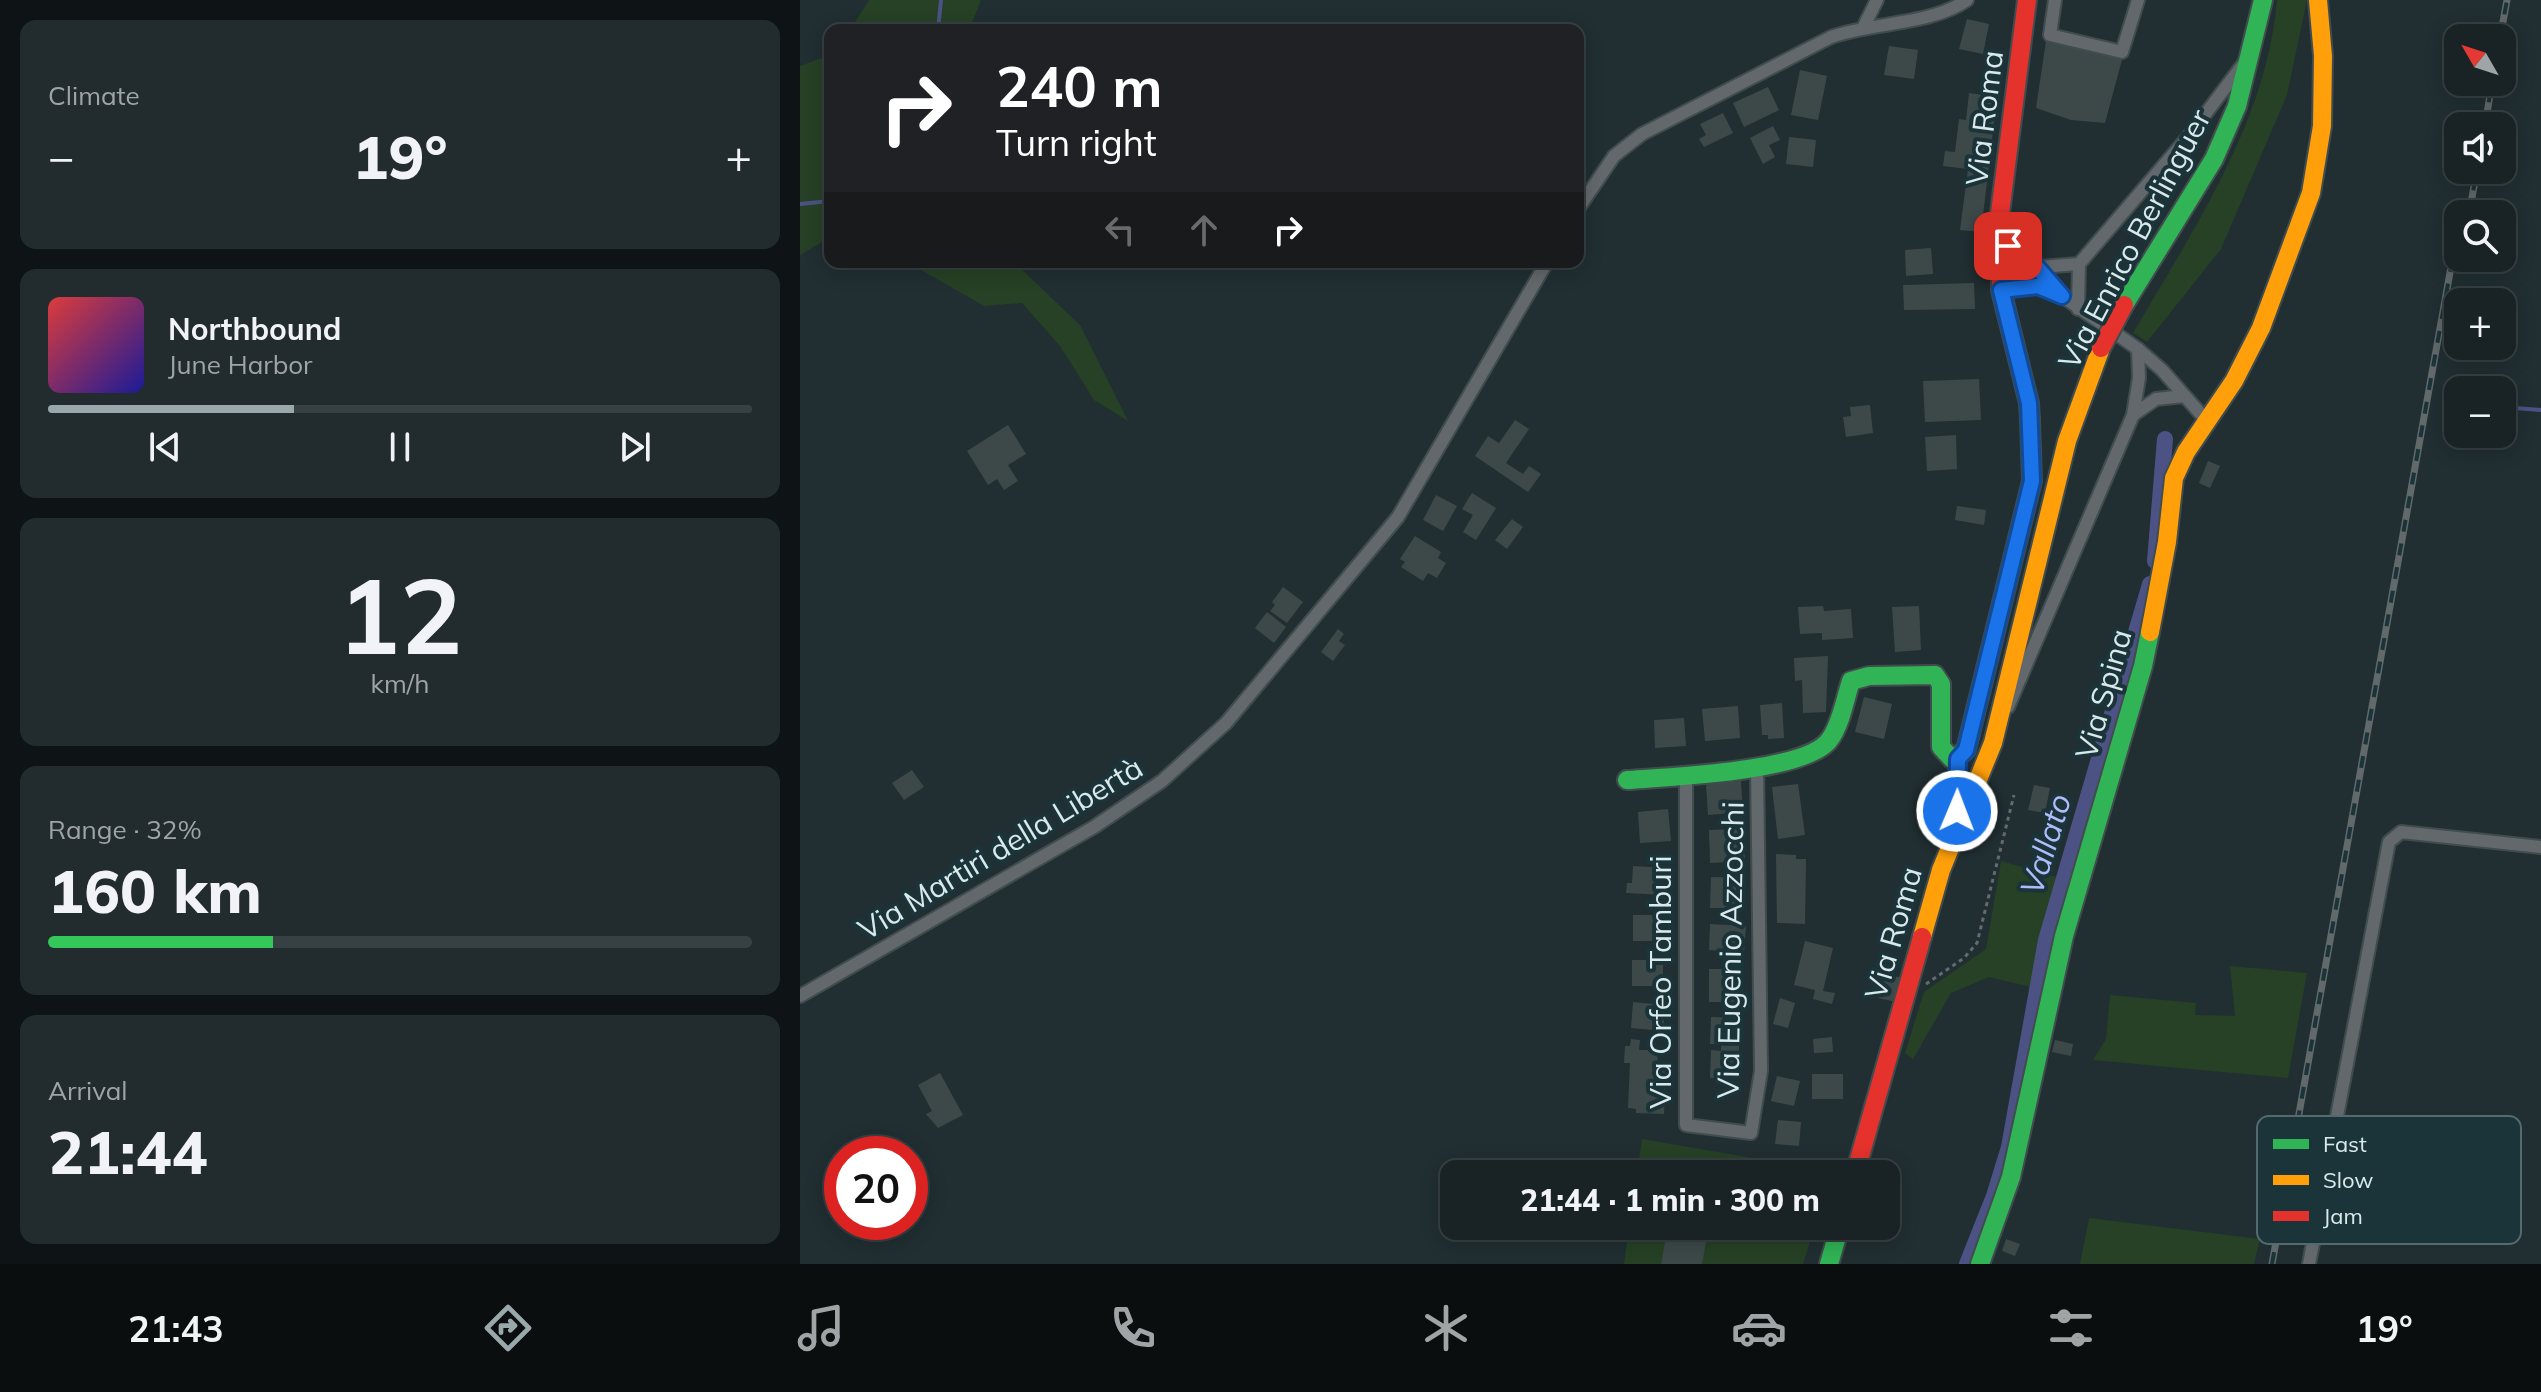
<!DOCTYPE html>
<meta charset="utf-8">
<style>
body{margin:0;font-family:Mulish,sans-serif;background:#222b2e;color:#f1f3f6;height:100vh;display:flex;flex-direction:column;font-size:30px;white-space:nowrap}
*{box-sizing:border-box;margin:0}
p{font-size:26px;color:#9fa4a7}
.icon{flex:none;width:44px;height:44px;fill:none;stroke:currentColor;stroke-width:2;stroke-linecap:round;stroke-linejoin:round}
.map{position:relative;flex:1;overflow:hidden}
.sheet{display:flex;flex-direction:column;gap:20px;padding:20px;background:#0e1315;width:800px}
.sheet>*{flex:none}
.guide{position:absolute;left:24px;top:24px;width:760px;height:244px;border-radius:16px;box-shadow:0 4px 20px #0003,0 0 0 2px #374043;background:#202124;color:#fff;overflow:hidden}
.needle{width:52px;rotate:309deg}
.controls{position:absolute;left:1644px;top:24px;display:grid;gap:16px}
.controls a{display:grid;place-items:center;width:72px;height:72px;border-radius:16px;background:#192326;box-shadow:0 4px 20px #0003,0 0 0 2px #374043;font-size:40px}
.speed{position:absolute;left:24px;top:1136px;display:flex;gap:16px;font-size:40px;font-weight:700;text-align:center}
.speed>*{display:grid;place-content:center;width:104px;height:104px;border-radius:50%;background:#192326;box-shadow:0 4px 20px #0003,0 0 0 2px #374043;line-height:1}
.speed .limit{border:12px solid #d22;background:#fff;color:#111}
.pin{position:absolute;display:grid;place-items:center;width:68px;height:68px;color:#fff;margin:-34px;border-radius:16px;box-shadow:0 4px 12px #0006}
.me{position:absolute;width:88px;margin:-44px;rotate:1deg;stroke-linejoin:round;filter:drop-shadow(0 0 6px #0008)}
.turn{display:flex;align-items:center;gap:28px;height:168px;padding:0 40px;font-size:36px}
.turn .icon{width:104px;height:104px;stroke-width:2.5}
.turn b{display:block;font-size:56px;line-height:68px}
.lanes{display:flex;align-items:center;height:76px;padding:0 40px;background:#0003;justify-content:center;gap:40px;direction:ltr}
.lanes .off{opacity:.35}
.big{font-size:60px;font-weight:800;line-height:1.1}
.sheet .tile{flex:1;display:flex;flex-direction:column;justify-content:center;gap:12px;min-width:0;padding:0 28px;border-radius:16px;background:#222b2e}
.sheet .dial{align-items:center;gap:0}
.dial b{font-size:104px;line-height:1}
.song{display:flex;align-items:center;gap:24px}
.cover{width:96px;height:96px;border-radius:12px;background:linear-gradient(135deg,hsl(0 70% 55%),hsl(240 70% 35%))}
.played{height:8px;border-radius:4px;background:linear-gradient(90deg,#99a8aa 35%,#374043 35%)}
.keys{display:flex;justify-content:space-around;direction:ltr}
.heat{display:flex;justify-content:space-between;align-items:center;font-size:44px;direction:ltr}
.charge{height:12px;border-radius:6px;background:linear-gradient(90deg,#34c759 32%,#374043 0)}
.trip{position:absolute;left:640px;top:1160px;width:460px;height:80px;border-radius:16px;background:#192326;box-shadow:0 4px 20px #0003,0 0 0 2px #374043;font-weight:800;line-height:80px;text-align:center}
.tabs{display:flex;height:128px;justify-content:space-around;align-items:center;background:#0a0e0f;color:#9fa4a7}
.tabs .icon{width:56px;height:56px}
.tabs .selected{color:#99a8aa}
.tabs b{font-size:36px;color:#f1f3f6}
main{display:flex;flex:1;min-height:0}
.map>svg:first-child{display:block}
.green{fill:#264125}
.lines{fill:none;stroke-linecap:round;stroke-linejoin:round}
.stream{stroke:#4c5284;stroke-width:4}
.canal{stroke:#4c5284;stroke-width:16}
.building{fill:#3d4949}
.lane-casing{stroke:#404c4e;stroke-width:10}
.street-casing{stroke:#404c4e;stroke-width:16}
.fast-casing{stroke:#404c4e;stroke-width:22}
.slow-casing{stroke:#404c4e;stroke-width:22}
.jam-casing{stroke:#404c4e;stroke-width:22}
.path{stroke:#656a6e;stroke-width:3;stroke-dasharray:4 4;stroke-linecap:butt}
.lane{stroke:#62686b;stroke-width:6}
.street{stroke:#62686b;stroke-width:12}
.fast{stroke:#30b455;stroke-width:18}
.slow{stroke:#ff9f0a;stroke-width:18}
.jam{stroke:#e5322d;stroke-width:18}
.rail-casing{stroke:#61696b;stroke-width:7}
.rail{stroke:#1a3439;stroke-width:4;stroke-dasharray:12;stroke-linecap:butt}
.jam-bridge-casing{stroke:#404c4e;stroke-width:22;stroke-linecap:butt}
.jam-bridge{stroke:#e5322d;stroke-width:18}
.route-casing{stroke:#114b97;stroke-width:20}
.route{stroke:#1a73e8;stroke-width:14}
.labels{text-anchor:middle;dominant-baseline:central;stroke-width:8;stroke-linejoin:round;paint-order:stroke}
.street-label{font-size:30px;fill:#dae9eb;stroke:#1a3439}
.water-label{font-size:32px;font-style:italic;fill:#b1bafb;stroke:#1a3439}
.key{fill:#1a3439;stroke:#546a6e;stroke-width:2}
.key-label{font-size:22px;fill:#dae9eb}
</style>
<main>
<section class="sheet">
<div class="tile"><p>Climate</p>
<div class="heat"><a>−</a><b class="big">19°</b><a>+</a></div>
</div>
<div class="tile">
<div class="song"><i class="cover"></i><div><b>Northbound</b><p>June Harbor</p></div></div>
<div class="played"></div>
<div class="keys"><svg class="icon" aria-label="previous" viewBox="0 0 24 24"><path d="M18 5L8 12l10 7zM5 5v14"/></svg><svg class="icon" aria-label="pause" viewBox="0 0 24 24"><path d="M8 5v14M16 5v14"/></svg><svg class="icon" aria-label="next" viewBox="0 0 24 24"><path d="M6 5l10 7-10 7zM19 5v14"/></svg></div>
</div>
<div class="tile dial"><b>12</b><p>km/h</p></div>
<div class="tile"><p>Range · 32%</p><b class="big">160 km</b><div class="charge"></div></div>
<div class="tile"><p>Arrival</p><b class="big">21:44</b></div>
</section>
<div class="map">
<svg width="1741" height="1264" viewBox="0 0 1741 1264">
<rect width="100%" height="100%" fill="#212f32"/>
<g class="green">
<path d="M69 0H181L169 30H50Z"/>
<path d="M1477 0H1507L1487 95 1421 249 1347 342 1333 333C1393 230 1467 121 1477 0Z"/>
<path d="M30 55V242H22L0 255V66Z"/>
<path d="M107 262H214L280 325 328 421 294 400 260 346 222 303 184 306Z"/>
<path d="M1201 861 1260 878H1276L1248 991 1189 977 1151 993 1113 1059 1105 1053 1124 992 1186 949Z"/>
<path d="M1430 966 1507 973 1488 1078 1293 1060 1306 1039 1310 995 1396 1003 1395 1015 1435 1016Z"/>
<path d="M842 1139 1033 1172 837 1174Z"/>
<path d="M1289 1218 1460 1239 1454 1264H1280Z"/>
<path d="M829 1226H1015L1003 1264H824Z"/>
</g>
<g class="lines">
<g class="stream">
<path d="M138 30 141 0"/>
<path d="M0 204 30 201"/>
<path d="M1702 407 1741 410"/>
</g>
<g class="canal">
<path d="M1355 561 1365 439"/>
<path d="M1167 1264 1194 1196 1209 1147 1246 940 1350 584"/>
</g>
</g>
<g class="building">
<path d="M1167 19 1189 24 1183 54 1159 49Z"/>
<path d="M1246 41 1323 56 1305 123 1271 120 1236 108Z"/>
<path d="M1089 46 1118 50 1114 79 1084 75Z"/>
<path d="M1000 70 1027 76 1018 120 991 115Z"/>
<path d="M968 87 979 110 944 127 933 103Z"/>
<path d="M1169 93 1197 97 1181 232 1160 230 1168 169 1143 166 1145 151 1155 152 1159 119 1166 120Z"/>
<path d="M923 113 933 133 904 147 899 139 906 135 900 124Z"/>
<path d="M973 126 980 140 969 145 975 157 963 164 950 138Z"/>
<path d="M989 137 1016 140 1013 167 986 164Z"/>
<path d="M1131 248 1133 274 1106 276 1105 250Z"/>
<path d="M1174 283 1175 309 1104 310 1103 285Z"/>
<path d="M1179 379 1181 420 1125 422 1123 381Z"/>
<path d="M1070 405 1073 433 1046 437 1043 417 1051 416 1050 407Z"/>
<path d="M715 420 729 429 706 463 723 474 729 466 741 474 728 492 675 456 688 436 699 443Z"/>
<path d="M208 425 226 454 208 465 218 481 204 490 197 479 188 485 167 451Z"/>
<path d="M1156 435 1157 469 1127 471 1125 437Z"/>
<path d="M1408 461 1420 466 1410 488 1399 483Z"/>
<path d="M672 493 696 508 676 540 663 532 673 515 662 509Z"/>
<path d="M636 495 657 506 643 531 623 520Z"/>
<path d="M1157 506 1186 510 1184 525 1155 520Z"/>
<path d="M712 519 723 527 707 549 695 540Z"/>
<path d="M615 536 641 552 638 558 646 563 637 578 628 573 623 581 601 567 605 562 600 559Z"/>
<path d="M483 587 503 602 487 623 470 611 475 605 472 602Z"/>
<path d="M1023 606 1024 611 1051 609 1053 638 1022 640V633L1000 634 998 607Z"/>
<path d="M1119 606 1121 650 1095 652 1092 607Z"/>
<path d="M467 612 486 627 474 643 455 628Z"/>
<path d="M538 629 544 634 539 641 545 645 533 661 521 652Z"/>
<path d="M1028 656 1026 712 1003 713 1002 680 995 681 994 658Z"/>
<path d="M1064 697 1092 704 1084 739 1055 732Z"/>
<path d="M982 703 984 738 968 739V735H962L960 705Z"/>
<path d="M938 706 940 738 905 741 902 709Z"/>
<path d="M884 718 886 746 855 748 854 720Z"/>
<path d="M112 770 124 787 104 800 92 783Z"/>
<path d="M941 781 943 812 908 815 906 784Z"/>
<path d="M998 784 1005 835 978 839 972 787Z"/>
<path d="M1234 785 1250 788 1245 813 1228 810Z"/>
<path d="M868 809 871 841 840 843 838 812Z"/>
<path d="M943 829 945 861 910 863 909 830Z"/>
<path d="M976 854 996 855V859H1006L1005 924 977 923Z"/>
<path d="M833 866 868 868 866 895 826 893 827 883H832Z"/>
<path d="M911 877 945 878 944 908H910Z"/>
<rect x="833" y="915" width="30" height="26"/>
<path d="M910 924 946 926 944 953 909 950Z"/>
<path d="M1005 941 1033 948 1023 991 1035 993 1032 1004 1013 999 1015 990 994 985Z"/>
<rect x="832" y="960" width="31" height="26"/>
<path d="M909 969H943V995H935V1002H909Z"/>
<path d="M1084 974 1102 978 1096 1002 1078 998Z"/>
<path d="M980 998 995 1003 988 1028 973 1024Z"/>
<path d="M833 1002 864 1005V1031L831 1028Z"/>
<path d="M911 1017 941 1018 937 1079 910 1078 911 1050 921 1051V1044H910Z"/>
<path d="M1032 1037 1033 1052 1014 1053 1013 1039Z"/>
<path d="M831 1039 840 1040 839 1050H858L857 1068 866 1069 864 1114 836 1113V1109L828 1108 830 1063H824L825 1046H830Z"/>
<path d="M1255 1040 1273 1044 1271 1056 1252 1052Z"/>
<path d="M140 1073 163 1115 138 1128 126 1114 132 1111 118 1085Z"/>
<rect x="1012" y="1074" width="31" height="25"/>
<path d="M977 1076 1000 1081 994 1106 971 1101Z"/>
<path d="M978 1120 1001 1122 999 1146 975 1144Z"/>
<path d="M868 1226H909L902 1264H861Z"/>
<path d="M1206 1239 1220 1244 1215 1256 1202 1251Z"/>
</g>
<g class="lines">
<g class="lane-casing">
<path id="lane" d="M1157 812 1158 763"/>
</g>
<g class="street-casing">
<g id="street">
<path d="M1255 0 1250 35 1322 52 1338 0"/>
<path d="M1064 26 1077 0"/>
<path d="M778 209 814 156 842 134 1031 37C1074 22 1131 25 1167 0"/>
<path d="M1199 242 1223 251 1262 296 1338 349 1362 370 1406 420"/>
<path d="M1240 267 1279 264"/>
<path d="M1201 290 1238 286 1259 295"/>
<path d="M1278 309 1279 264 1388 137 1444 63"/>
<path d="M1333 415 1356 399 1384 396"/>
<path d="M1208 707 1333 415 1339 378 1338 349"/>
<path d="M886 774V1125L951 1133 961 1071 957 767"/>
<path d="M0 996 294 827 362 781 426 723 598 517 747 262"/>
<path d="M1509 1264 1589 842 1601 832 1741 847"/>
</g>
</g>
<g class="fast-casing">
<g id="fast">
<path d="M1324 305 1414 159 1437 106 1463 0"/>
<path d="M827 780C867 777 1009 772 1030 739 1041 724 1045 699 1051 681L1069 676 1135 675 1141 684V747L1153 760 1166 750 1232 481 1230 420"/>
<path d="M1029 1264 1040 1226"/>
<path d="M1180 1264 1211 1177 1264 936 1343 666 1350 632"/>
</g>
</g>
<g class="slow-casing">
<g id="slow">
<path d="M1350 632 1367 542 1374 478 1386 452 1434 381 1461 328 1511 193 1522 126 1523 56 1518 0"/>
<path d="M1122 937 1141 870 1193 743 1267 441 1301 348"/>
</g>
</g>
<g class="jam-casing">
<g id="jam">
<path d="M1227 0 1200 213 1201 290 1229 403 1230 420"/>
<path d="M1055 1174 1122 937"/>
</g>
</g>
<path class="path" d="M1126 984 1164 958 1177 943 1214 795"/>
<use href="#lane" class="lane"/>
<use href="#street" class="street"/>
<use href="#fast" class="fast"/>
<use href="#slow" class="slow"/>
<use href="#jam" class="jam"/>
<g class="rail-casing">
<g id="rail">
<path d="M1700 38 1707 0"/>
<path d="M1685 126 1692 82"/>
<path d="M1669 214 1677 170"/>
<path d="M1472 1264 1658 228"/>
</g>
</g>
<use href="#rail" class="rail"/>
<g class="jam-bridge-casing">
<path id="jam-bridge" d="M1301 348 1324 305"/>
</g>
<use href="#jam-bridge" class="jam-bridge"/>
</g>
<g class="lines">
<g class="route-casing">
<path id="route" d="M1157 811 1158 759 1166 750 1232 481 1229 403 1201 290 1238 286 1262 296 1223 251 1208 246"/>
</g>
<use href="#route" class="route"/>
</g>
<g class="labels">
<g class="street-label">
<text transform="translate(1184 118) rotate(-83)">Via Roma</text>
<text transform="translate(1334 239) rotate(-62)">Via Enrico Berlinguer</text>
<text transform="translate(1303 694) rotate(-74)">Via Spina</text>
<text transform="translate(200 848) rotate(-31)">Via Martiri della Libertà</text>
<text transform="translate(1093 933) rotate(-74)">Via Roma</text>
<text transform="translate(930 950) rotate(-89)">Via Eugenio Azzocchi</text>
<text transform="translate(860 982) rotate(-90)">Via Orfeo Tamburi</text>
</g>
<g class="water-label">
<text transform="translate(1245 844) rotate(-73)">Vallato</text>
</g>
</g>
<rect x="1457" y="1116" width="264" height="128" rx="12" class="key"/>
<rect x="1473" y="1139" width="36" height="10" fill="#30b455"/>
<rect x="1473" y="1175" width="36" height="10" fill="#ff9f0a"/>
<rect x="1473" y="1211" width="36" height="10" fill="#e5322d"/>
<g class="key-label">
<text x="1523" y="1152">Fast</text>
<text x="1523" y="1188">Slow</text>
<text x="1523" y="1224">Jam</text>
</g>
</svg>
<div class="controls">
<a><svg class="needle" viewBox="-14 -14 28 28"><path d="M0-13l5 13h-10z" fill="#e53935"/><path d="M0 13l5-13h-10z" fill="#9fa4a7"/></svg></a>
<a><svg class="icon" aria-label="sound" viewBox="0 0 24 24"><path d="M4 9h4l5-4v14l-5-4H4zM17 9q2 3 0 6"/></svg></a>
<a><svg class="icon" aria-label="search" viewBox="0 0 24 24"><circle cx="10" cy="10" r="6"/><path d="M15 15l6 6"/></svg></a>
<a>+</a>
<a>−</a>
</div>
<div class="speed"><div class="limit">20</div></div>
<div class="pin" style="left:1208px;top:246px;background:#d93025"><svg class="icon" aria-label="arrive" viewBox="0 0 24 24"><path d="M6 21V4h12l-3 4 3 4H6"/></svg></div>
<svg class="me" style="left:1157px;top:811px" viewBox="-20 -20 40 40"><circle r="17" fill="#1a73e8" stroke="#fff" stroke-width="3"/><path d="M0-11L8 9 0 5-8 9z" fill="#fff"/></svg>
<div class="trip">21:44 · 1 min · 300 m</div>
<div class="guide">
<div class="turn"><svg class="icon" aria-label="right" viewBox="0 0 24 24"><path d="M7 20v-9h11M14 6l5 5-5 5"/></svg><div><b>240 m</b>Turn right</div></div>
<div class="lanes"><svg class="icon off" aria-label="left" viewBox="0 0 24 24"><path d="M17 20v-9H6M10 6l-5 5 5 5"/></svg><svg class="icon off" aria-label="ahead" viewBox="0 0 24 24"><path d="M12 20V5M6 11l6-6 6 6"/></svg><svg class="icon" aria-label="right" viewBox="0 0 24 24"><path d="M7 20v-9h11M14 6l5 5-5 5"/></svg></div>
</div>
</div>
</main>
<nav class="tabs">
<b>21:43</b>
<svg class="icon selected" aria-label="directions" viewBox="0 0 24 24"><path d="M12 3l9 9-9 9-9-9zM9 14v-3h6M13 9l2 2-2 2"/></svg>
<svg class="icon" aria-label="music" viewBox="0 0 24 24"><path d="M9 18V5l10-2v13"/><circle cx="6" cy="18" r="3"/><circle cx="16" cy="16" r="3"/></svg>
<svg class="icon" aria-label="phone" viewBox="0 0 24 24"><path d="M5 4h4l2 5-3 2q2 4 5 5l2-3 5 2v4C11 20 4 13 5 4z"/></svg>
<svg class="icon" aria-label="climate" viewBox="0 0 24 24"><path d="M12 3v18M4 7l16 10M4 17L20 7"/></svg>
<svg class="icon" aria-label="car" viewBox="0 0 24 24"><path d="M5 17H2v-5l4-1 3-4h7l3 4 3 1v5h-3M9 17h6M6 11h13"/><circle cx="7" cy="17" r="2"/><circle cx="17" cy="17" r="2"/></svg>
<svg class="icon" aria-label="filters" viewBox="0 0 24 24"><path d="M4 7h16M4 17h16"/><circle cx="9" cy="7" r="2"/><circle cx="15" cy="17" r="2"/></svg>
<b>19°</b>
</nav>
